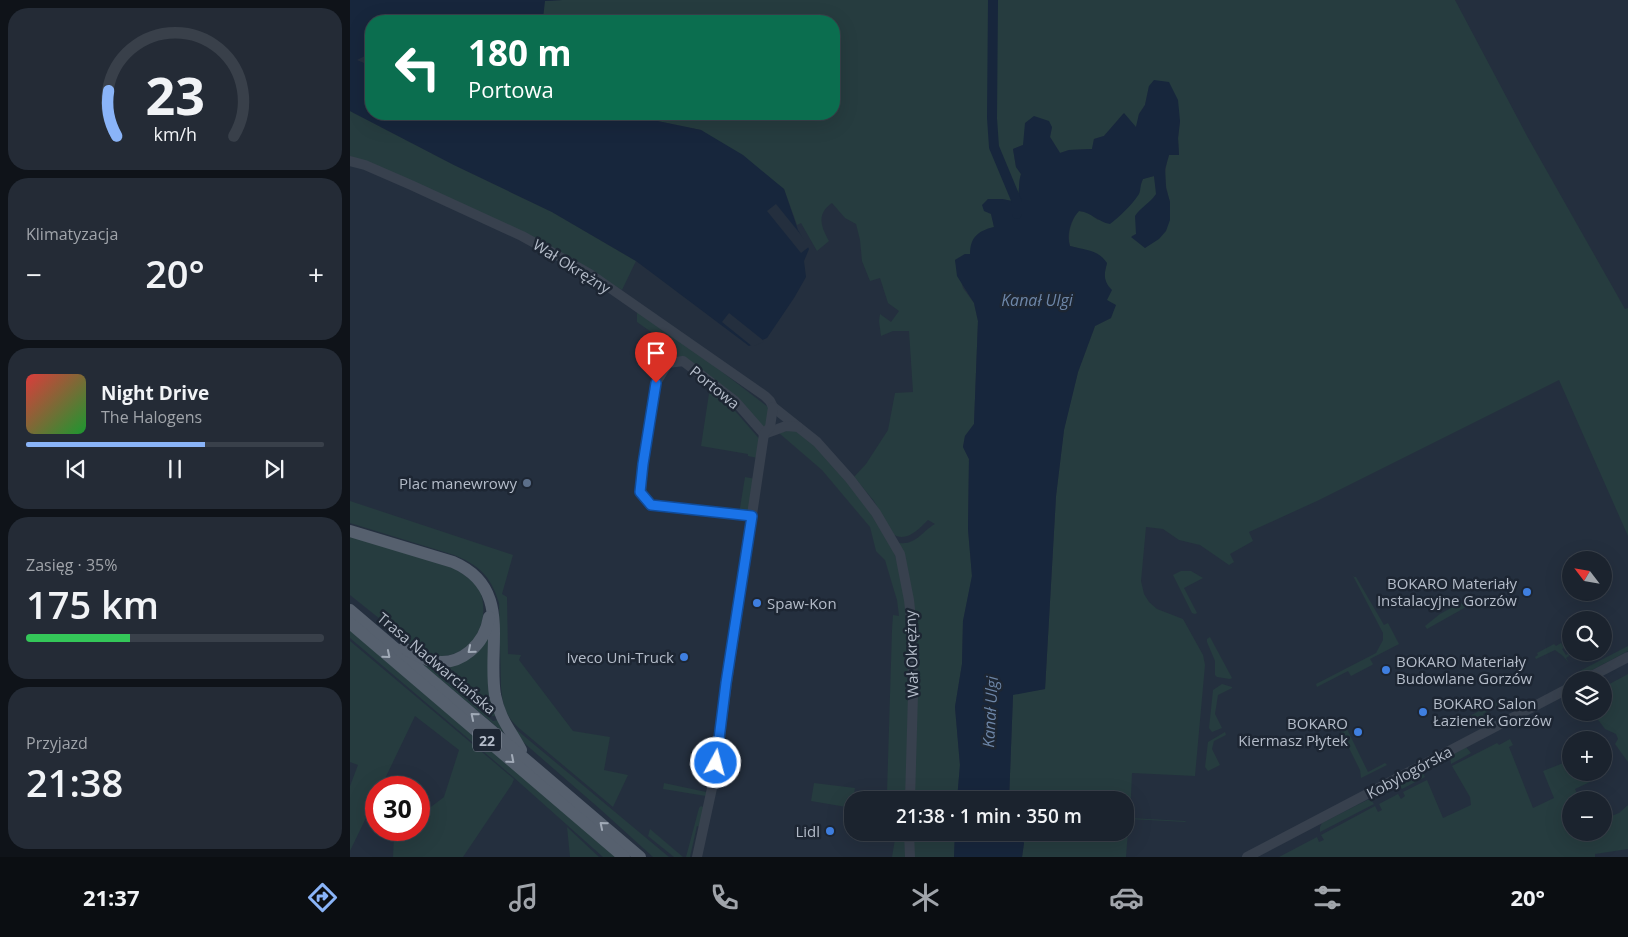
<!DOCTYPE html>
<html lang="pl">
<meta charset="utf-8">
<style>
body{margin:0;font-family:"Open Sans",sans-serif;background:#242b36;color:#f1f3f6;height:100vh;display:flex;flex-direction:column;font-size:19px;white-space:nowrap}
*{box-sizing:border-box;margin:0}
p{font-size:16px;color:#a0a4aa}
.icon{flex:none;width:28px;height:28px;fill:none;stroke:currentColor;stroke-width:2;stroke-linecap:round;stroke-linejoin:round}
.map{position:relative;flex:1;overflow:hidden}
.details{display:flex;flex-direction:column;gap:8px;padding:8px;background:#0f1319;width:350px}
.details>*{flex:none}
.top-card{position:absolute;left:15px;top:15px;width:475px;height:105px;border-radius:20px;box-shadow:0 5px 20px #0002,0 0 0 1px #39404a;background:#0b6e4f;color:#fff;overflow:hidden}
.needle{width:32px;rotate:301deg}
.controls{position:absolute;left:1212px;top:551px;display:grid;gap:10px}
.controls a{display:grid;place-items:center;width:50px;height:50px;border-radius:50%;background:#1b232e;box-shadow:0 5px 20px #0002,0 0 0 1px #39404a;font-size:25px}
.speed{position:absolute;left:15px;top:776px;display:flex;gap:10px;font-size:25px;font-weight:700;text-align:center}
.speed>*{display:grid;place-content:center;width:65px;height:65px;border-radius:50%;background:#1b232e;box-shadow:0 5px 20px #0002,0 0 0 1px #39404a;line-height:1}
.speed .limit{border:8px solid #d22;background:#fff;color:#111}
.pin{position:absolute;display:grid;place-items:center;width:42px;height:42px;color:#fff;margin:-51px -21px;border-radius:50% 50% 50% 0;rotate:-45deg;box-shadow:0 0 5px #0007}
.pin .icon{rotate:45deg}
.me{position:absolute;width:55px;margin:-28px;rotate:7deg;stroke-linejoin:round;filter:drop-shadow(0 0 4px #0008)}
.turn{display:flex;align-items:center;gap:18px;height:105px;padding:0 20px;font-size:22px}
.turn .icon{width:65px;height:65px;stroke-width:2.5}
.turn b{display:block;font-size:35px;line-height:42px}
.big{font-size:38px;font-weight:600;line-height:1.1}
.details .card{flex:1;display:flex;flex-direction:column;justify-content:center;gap:8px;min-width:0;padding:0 18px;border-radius:20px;background:#242b36}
.details .dial{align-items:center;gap:0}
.dial svg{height:130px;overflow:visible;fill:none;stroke:#39404a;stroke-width:7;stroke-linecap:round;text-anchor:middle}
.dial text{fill:#f1f3f6;stroke:none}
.song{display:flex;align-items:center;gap:15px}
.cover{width:60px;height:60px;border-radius:8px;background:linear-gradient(135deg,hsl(0 70% 55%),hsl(130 70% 35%))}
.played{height:5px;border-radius:2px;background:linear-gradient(90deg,#8ab4f8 60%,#39404a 60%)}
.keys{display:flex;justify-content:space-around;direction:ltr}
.heat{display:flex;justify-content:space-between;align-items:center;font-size:28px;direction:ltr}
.charge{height:8px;border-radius:4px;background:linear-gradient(90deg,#34c759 35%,#39404a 0)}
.trip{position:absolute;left:494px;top:791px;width:290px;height:50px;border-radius:20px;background:#1b232e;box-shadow:0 5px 20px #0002,0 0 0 1px #39404a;font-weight:600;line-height:50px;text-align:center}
.dock{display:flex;height:80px;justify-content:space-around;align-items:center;background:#0b0e12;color:#a0a4aa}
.dock .icon{width:35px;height:35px}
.dock .active{color:#8ab4f8}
.dock b{font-size:22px;color:#f1f3f6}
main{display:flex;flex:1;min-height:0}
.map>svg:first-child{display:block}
.green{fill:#263c3f}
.water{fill:#17263c}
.pier{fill:#242f3e}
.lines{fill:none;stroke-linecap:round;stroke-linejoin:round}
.canal{stroke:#17263c;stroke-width:10}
.minor{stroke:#38414e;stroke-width:10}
.major{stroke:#56606e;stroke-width:12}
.oneway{stroke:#a1aab7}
.route-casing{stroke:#114b97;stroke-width:12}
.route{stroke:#1a73e8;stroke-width:9}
.service-dot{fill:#5c6f8a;stroke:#1d2633;stroke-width:2}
.shop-dot{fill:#3f7fe0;stroke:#1d2633;stroke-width:2}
.labels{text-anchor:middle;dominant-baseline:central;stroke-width:5;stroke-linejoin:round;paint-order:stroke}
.shield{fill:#1d2633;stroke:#878f9c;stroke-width:1}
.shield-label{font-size:14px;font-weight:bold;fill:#b4bcc9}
.street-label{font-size:15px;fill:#b4bcc9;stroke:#1d2633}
.poi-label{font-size:15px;fill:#b4bcc9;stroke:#1d2633;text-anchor:end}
.water-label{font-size:16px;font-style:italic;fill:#6d86a8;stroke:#1d2633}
</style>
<main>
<section class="details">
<div class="card dial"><svg viewBox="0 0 100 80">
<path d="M14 69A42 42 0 1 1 86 69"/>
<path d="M14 69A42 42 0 0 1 9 41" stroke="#8ab4f8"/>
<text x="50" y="56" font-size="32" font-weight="700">23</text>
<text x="50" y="72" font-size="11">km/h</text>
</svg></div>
<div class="card"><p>Klimatyzacja</p>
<div class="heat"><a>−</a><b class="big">20°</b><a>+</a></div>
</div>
<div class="card">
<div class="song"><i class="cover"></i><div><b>Night Drive</b><p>The Halogens</p></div></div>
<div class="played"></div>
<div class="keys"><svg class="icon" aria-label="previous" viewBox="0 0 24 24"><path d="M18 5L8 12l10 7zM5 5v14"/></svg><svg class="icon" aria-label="pause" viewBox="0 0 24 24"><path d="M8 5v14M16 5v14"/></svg><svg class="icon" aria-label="next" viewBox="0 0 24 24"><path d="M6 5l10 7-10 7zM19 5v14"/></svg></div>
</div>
<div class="card"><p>Zasięg · 35%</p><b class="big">175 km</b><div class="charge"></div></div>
<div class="card"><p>Przyjazd</p><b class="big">21:38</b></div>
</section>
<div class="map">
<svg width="1278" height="857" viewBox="0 0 1278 857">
<rect width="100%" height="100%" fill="#242f3e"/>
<g class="green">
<path d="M212 0H1105L1177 136 1275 309 1278 308V536L1209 380 967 501 899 532 903 541 880 554 884 562 879 565 850 545 829 540 813 529 796 527 791 581 794 594 799 602 807 609 833 619 853 655 855 665 845 776 782 773 780 818 835 821 836 822 779 819 776 857H672L674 843 668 833 775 832V800H659L663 694 695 689 706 496 714 429 728 372 745 326 761 318 757 300V285L754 276 757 263 728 248 720 246C717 235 721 219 729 211L737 212 748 220 791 184 793 179 804 176 807 194 786 221V234L782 236 795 248 820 202C815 185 813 173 819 155H829L828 138 830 121 799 86 795 105 789 114 786 128 773 114 754 136 744 139 742 149 719 150 710 153 700 137 702 127 673 145 663 149 666 167 671 174C668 183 670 192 667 202L652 199H638L633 205 641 213 644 227 637 229 620 255 615 254 605 260 613 288 624 303 628 321 624 424 615 436 613 447 619 459 618 529 622 576 613 621 612 664 605 707 610 765 607 800H564V615L549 543C567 545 572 531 585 524L578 520C568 530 555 544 541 533L524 501 504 477 516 464 538 430 545 393 563 392 559 331H543L531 336 529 321 530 314 541 322 549 311 538 303 530 278 520 281 512 261 510 240 506 224 495 218 482 203C466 214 471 227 479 241L467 251 451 223 447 225 434 189 351 130 278 115 189 119 157 117 141 114H484V21H188L193 18 194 1Z"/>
<path d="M0 111 104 165 202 212 286 261 272 290 187 241 41 172 0 156Z"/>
<path d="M287 310 345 351 418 407 419 411 414 434 385 401 319 350 317 339 304 334 287 322Z"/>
<path d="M360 387 379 404 412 442 408 458 398 456V454L351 446Z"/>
<path d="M445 429 467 442 509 494 544 552 555 588 558 613V800H547V798L542 797 541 795 548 793H537L542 630 543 615 549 616 547 600 543 587 535 560 526 551 520 527 472 470 429 433Z"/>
<path d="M395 477 406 479 399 515 389 514Z"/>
<path d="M0 501 163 555 152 594 157 597 158 654 171 655 169 660 223 731 260 737 254 770 278 775 263 807 170 729C155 716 153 706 151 687L149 603C141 576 129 565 104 555L0 523Z"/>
<path d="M0 536 100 567C110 571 128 583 131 594 140 622 123 655 92 656 82 657 68 648 60 643L0 595Z"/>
<path d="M831 571H841L853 578 834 588 847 613 845 614 842 613 823 575Z"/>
<path d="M1002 574 1004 577H1006L1034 625 1038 623 1049 644 1020 659 1023 664 1022 665 1001 676 998 671 967 687 966 684 1026 653 1033 640V633Z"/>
<path d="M1110 603 1113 604 1116 607 1077 629 1075 626 1090 614Z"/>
<path d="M0 630 266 857H253L161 775 0 638Z"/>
<path d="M139 635 146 716H142L85 668V666Z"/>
<path d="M860 637 882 678 880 679 867 677 865 675V661L857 642V639Z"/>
<path d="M0 641 164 779 162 784 113 857H43L44 836 51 830H69V816L94 797 109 750 65 716 31 787 26 788V797L0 851V786L8 765 0 762Z"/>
<path d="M1211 643 1214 648 1212 649 1216 655 1218 654 1219 656 1216 658 1219 663 1213 656 1205 650 1186 659 1185 657 1188 655 1187 653 1204 644 1206 646Z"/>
<path d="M1278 646V651L1231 676H1226L1224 674Z"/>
<path d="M71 663 77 665 143 721 148 720 154 733Z"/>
<path d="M1278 674V762L1265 744 1268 739 1266 734 1255 729 1243 713 1254 712V687Z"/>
<path d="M872 684 882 687V688L868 695 865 714 872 728 862 732 859 728 863 690Z"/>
<path d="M1154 698 1158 699 1132 714 1160 700 1133 714 1134 717 1107 729 1114 724 1112 720Z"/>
<path d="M157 720 168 731 319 857H303L250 809 166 736Z"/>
<path d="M996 727 1018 772 1035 763 1037 765 1011 778 1010 770 990 730Z"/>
<path d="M875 732 876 735 864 741 862 749 870 765 858 771 855 767 858 742Z"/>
<path d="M1160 739 1163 745 1159 747 1183 808 1204 798 1193 771 1221 760V772L1238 773 1242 781 1225 789 1230 800H1221V832H1254V819L1269 813 1278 805V849L1245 854V857H929L967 837 969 842 974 840 971 835 1025 806 1028 812 1032 810 1029 804 1048 794 1051 799 1055 796 1053 792 1077 780 1093 818 1121 805 1120 797 1102 766 1147 743 1149 745Z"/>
<path d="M1116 747 1121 753 1101 764 1100 756Z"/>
<path d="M1069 772 1073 773 1075 777 1052 789 1050 786 1052 781Z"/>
<path d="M314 783 356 792V796L313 789Z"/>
<path d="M464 783 505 788 502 808 461 801Z"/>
<path d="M1017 800H1021L1024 804 970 832V827L972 823Z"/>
<path d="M351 806 355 808 350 827 347 826 340 857H336L349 808Z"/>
<path d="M217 827 249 857H220Z"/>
<path d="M300 829 333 857H324L298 836Z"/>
<path d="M546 833H557L555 857H542Z"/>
<path d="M563 833H605L604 857H562Z"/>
</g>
<g class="water">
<path d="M0 0H212L195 1 193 18 188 21 144 20 138 21H21V53L7 60 21 66V114H141L157 117 189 119 278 115 351 130 393 155 434 189 448 230 459 249 454 261 456 277 444 298 417 338 399 346 286 261 202 212 104 165 0 111Z"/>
<path d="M804 80 819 82 828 100 830 121 828 138 829 155H819L815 169 816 188 820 202V220L816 231 809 239 795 248 781 237 786 234 785 216C791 207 800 203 806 194L804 176 793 179C790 184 791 190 789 194 781 206 770 216 760 224 748 222 741 212 729 211 721 219 716 235 720 246 734 250 748 249 757 263 754 274 753 281 762 290L757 300 766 305 761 318 745 326 728 372 714 430 706 496 695 689 663 695 659 800H607L610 765 605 707 612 664 613 621 622 576 618 529 619 459 613 447 615 436 624 424 628 321 624 303 607 276 605 260 615 254H620C620 237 628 231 644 227L641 214 634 211 632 205 638 199H652L667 202C670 192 668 183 671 174L666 167 663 149 673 145 675 123 684 116 699 121 702 127 700 137 710 153 719 150 742 149 744 139 754 136 774 113 786 127 789 114 795 105 799 86Z"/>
<path d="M605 833H668L674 843 672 857H604Z"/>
</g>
<g class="pier">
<path d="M426 204 460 246 451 253 417 211Z"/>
<path d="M379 313 414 341 403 347 372 322Z"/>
</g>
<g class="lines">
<path class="canal" d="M643 0 642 118 644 147 667 202V214"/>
<g class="minor">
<path d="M0 161 15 165 61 185 172 236 201 252 240 274 415 396 420 401 423 407 467 442 500 479 526 513 550 554 559 600 562 628 563 694 560 800"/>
<path d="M402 516 301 505 291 493 293 464 306 383 318 363 333 361 385 401 414 434 436 426 448 427"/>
<path d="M1234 680 1278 657"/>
<path d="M559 832 560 857"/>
<path d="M347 857 364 779 377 683 414 434 420 427 423 407"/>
<path d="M897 857 1221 687"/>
</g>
<g class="major">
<path d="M0 531 103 562C163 588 137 645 145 695 150 720 160 729 171 750"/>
<path d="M0 610 290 857"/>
<path d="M0 623 274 857"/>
<path d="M54 648C63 653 72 659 82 661 111 667 135 644 139 617"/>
</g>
</g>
<defs><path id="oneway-chevron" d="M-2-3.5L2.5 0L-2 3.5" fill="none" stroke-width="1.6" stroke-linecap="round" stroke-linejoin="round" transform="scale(1.25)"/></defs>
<g class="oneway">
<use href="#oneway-chevron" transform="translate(121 650) rotate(140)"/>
<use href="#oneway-chevron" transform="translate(37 655) rotate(40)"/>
<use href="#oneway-chevron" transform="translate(124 716) rotate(-140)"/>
<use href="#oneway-chevron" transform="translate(161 760) rotate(41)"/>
<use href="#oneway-chevron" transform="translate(253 825) rotate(-140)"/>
</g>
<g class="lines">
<g class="route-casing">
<path id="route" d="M306 383 293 464 290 492 301 505 402 516 376 683 366 763"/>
</g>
<use href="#route" class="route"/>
</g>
<circle class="service-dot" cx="177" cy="483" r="5"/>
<g class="shop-dot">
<circle cx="1177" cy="592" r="5"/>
<circle cx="407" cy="603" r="5"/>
<circle cx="334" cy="657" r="5"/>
<circle cx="1036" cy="670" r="5"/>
<circle cx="1073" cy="712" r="5"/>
<circle cx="1008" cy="732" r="5"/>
<circle cx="480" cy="831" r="5"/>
</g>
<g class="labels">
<rect class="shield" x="123" y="728.5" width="28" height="23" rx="4"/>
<g class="shield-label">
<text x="137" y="740">22</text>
</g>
<g class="street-label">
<text transform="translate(222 266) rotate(32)">Wał Okrężny</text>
<text transform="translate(365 387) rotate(39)">Portowa</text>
<text transform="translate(561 654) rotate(-92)">Wał Okrężny</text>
<text transform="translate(87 663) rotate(40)">Trasa Nadwarciańska</text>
<text transform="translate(1059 772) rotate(-28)">Kobylogórska</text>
</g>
<g class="poi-label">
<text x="167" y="483">Plac manewrowy</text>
<text x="1167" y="583">BOKARO Materiały<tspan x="1167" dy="17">Instalacyjne Gorzów</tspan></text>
<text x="417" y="603" text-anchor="start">Spaw-Kon</text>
<text x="324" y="657">Iveco Uni-Truck</text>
<text x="1046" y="661" text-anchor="start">BOKARO Materiały<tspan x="1046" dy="17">Budowlane Gorzów</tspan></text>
<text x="1083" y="703" text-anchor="start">BOKARO Salon<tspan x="1083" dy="17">Łazienek Gorzów</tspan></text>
<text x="998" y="723">BOKARO<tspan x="998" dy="17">Kiermasz Płytek</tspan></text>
<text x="470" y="831">Lidl</text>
</g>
<g class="water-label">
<text x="687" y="300">Kanał Ulgi</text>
<text transform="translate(640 712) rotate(-87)">Kanał Ulgi</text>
</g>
</g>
</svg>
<div class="controls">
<a><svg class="needle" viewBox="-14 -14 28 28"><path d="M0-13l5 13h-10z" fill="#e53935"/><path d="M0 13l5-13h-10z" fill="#a0a4aa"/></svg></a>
<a><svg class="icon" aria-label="search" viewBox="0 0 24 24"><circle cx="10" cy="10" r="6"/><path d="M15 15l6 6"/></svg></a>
<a><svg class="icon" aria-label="layers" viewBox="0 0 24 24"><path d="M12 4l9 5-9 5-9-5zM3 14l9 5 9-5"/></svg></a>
<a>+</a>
<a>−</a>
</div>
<div class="speed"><div class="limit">30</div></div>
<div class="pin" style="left:306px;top:383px;background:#d93025"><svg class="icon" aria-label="arrive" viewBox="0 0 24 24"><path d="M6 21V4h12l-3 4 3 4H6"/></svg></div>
<svg class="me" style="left:366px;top:763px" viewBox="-20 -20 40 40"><circle r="17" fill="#1a73e8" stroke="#fff" stroke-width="3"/><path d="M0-11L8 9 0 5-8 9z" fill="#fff"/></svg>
<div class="trip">21:38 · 1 min · 350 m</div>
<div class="top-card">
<div class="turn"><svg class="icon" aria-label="left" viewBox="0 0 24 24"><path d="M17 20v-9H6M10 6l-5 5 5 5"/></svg><div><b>180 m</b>Portowa</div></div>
</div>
</div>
</main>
<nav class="dock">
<b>21:37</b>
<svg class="icon active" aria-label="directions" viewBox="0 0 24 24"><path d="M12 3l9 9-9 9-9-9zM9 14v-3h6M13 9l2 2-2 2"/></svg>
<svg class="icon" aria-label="music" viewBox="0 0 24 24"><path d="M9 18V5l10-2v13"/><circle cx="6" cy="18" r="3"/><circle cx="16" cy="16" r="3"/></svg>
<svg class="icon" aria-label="phone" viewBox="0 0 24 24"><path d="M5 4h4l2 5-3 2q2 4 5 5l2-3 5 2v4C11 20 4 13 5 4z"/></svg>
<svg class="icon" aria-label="climate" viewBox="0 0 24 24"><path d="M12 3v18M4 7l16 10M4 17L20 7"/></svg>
<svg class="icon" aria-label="car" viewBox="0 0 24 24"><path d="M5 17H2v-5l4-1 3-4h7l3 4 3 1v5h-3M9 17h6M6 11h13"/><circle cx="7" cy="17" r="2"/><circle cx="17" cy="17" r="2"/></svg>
<svg class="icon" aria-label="filters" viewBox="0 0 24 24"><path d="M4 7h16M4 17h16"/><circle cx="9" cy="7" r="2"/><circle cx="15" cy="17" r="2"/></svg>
<b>20°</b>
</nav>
